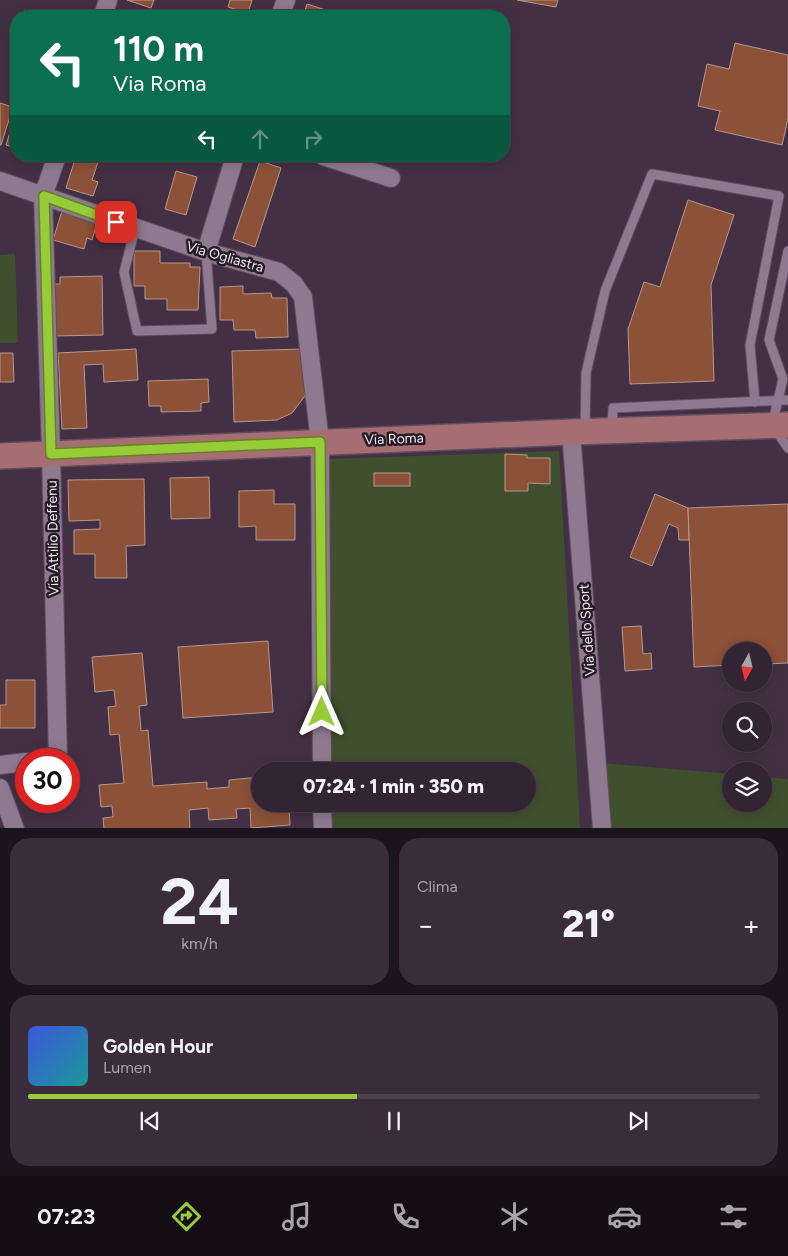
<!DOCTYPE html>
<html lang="it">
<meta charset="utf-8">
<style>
body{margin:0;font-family:Figtree,sans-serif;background:#3a2c3b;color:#f1f3f6;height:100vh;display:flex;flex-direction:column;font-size:19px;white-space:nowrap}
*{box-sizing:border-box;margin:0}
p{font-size:16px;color:#a8a4ac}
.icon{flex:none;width:28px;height:28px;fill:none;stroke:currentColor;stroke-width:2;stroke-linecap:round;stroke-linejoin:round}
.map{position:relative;height:828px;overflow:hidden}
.panel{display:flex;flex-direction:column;gap:10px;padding:10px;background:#1c141c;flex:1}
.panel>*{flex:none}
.banner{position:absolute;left:10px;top:10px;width:500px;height:152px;border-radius:20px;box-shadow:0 2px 12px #0003,0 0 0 1px #4d414e;background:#0b6e4f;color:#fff;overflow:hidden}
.needle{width:32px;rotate:188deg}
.tools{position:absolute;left:722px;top:642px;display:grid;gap:10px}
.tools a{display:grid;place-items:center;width:50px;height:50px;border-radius:50%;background:#322433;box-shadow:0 2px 12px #0003,0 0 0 1px #4d414e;font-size:25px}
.speed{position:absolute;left:15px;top:748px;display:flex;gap:10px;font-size:25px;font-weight:700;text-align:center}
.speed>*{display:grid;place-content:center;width:65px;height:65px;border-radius:50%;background:#322433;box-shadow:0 2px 12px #0003,0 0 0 1px #4d414e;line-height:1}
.speed .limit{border:8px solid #d22;background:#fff;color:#111}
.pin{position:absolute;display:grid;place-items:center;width:42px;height:42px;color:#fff;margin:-21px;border-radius:10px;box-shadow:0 2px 8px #0006}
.me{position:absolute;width:55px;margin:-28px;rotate:0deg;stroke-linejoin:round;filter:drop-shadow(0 0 4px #0008)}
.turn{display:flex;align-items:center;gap:18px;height:105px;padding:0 20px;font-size:22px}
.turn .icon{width:65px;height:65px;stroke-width:2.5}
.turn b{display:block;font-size:35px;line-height:42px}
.lanes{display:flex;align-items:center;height:48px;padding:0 20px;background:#0003;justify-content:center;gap:25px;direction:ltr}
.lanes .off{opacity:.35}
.big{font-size:38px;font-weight:800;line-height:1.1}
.panel .card{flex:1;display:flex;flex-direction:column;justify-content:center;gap:8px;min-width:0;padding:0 18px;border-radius:20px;background:#3a2c3b}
.panel .dial{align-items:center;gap:0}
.dial b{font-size:65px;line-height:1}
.song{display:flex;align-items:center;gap:15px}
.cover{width:60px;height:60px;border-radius:8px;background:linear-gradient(135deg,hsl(230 70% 55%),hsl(180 70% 35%))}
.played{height:5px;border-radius:2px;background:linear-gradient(90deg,#97cc38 45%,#4d414e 45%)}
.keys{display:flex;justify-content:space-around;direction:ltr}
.heat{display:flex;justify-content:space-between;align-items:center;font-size:28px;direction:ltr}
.panel .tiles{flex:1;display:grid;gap:10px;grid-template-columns:1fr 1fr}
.card:last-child{grid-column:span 2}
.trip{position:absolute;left:251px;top:762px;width:285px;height:50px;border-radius:25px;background:#322433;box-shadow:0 2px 12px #0003,0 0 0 1px #4d414e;font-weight:800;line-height:50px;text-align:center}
.tab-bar{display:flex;height:80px;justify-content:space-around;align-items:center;background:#140e14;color:#a8a4ac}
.tab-bar .icon{width:35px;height:35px}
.tab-bar .current{color:#97cc38}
.tab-bar b{font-size:22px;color:#f1f3f6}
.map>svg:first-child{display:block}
.green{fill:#40502e}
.building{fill:#8b5139;stroke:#b8988c}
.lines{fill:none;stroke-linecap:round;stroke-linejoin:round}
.service-casing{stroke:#5e4d5f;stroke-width:11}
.minor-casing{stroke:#5e4d5f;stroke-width:20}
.secondary-casing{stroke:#5e4d5f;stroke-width:28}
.service{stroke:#8f7990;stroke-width:9}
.minor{stroke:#8f7990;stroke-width:18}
.secondary{stroke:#a66e72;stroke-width:25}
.route-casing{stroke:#628524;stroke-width:12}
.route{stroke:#97cc38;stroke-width:9}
.labels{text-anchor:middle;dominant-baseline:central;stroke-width:5;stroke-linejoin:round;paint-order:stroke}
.street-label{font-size:14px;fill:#f4e8f5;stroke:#241b25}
</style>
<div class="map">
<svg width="788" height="829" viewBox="0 0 788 829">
<rect width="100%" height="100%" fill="#433044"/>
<g class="green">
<path d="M15 254 18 343H0V255Z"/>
<path d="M559 451 580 828H329V804H528V771H329V459Z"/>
<path d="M602 763 731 774V804H764V777L788 779V828H609Z"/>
</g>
<g class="building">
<path d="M127 0H154L151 8Z"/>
<path d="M230 0H252L248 13 228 7Z"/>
<path d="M517 0H558L556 7Z"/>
<path d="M307 4 329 11 327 16H303Z"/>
<path d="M24 10 42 16H22Z"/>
<path d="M16 34V53L10 51Z"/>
<path d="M735 43 788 55V119L782 145 715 130 720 111 698 106 707 64 729 69Z"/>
<path d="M0 103 13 107 1 145H0Z"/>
<path d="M13 123 16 124V148L6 145Z"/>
<path d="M25 156H36L34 162 24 159Z"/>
<path d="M76 156H100L92 180 98 182 93 196 66 188Z"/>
<path d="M260 161 281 168 255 247 233 239Z"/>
<path d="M176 171 197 177 186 215 165 209Z"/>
<path d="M688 200 734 215 711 285 714 381 630 384 628 329 644 282 660 287Z"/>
<path d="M62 211 97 223 92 240 87 238 84 249 53 240Z"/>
<path d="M134 251H160V263H190V267H200L198 310H167V299H145V286H134Z"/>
<path d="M102 276 103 335 53 336 52 284H60V277Z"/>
<path d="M243 286V294L271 293 272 298H287L288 337 256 338 255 330H234L233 320H220V287Z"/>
<path d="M136 349 138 380 104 382 103 364 84 365 87 428 62 429 58 353Z"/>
<path d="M304 349 305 396 292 413 277 420 234 422 232 351Z"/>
<path d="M0 353H13L14 382H0Z"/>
<path d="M208 379 209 402 201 403V411L161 412V406H149L148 381Z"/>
<path d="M505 454 527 455V458H550V484L528 483V491H505Z"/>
<rect x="374" y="473" width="36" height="13"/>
<path d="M209 477 210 518 171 519 170 478Z"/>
<path d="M144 479 145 545 126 546 127 578H95V554H74V530L100 529V520L69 521 68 480Z"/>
<path d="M274 490V504H295V540H256V526L239 527V491Z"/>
<path d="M655 494 688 508 689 540H679L678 528 669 524 652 566 630 557Z"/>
<path d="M788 504V663L764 664V651H731V665L694 667 688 508Z"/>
<path d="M641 626 643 654 651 653 652 669 625 671 622 627Z"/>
<path d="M268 641 273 712 183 718 178 647Z"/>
<path d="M142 653 147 705 139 706 141 731 148 730 153 786 207 782V789L229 787V780L260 777V804H289L290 825 251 828 250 808 236 809 237 818 209 820 208 808 189 810 190 829H104L103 818 113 817 112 806 101 807 99 785 124 783 119 734 110 735 108 707 116 706 114 690 95 692 92 657Z"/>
<path d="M6 680H35V728H0V705H6Z"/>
</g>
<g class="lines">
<g class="service-casing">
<g id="service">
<path d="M135 229 124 272 137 331 212 329 206 252"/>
<path d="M788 251 769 340 783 379 772 425 788 448"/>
<path d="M612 430 613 408 788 400"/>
<path d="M585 431 586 373 605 291 652 174 779 196 750 345 755 402"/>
</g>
</g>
<g class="minor-casing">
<g id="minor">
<path d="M103 16 108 0"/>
<path d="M280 16 286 0"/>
<path d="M323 156 391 178"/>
<path d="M0 181 206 252 279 272 294 284 303 297 320 442 322 771"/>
<path d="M206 252 235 156"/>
<path d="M571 432 602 829"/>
<path d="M56 759H58L51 454 43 196 57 156"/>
<path d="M0 765 26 762"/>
<path d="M0 788 15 829"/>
<path d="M322 804 323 829"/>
</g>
</g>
<g class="secondary-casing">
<path id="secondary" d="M0 456 571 432 788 425"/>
</g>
<use href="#service" class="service"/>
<use href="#minor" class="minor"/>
<use href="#secondary" class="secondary"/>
</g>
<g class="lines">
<g class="route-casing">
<path id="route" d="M116 222 44 196 51 454 320 442 322 712"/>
</g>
<use href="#route" class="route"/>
</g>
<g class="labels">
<g class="street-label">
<text transform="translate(225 257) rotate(16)">Via Ogliastra</text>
<text transform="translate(394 439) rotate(-2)">Via Roma</text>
<text transform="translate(53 538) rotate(-91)">Via Attilio Deffenu</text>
<text transform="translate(587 630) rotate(-94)">Via dello Sport</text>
</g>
</g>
</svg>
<div class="tools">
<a><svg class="needle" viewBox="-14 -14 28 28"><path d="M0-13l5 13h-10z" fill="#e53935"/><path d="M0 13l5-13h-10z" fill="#a8a4ac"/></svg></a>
<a><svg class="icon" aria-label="search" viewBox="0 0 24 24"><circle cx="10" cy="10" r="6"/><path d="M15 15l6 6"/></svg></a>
<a><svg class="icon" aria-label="layers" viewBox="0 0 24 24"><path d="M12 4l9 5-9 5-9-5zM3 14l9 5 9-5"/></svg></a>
</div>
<div class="speed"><div class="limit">30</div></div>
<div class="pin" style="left:116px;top:222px;background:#d93025"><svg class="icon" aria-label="arrive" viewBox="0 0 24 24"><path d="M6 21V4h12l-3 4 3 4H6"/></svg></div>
<svg class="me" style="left:322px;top:712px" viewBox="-20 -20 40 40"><path d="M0-17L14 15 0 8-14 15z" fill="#97cc38" stroke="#fff" stroke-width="4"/></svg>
<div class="trip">07:24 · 1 min · 350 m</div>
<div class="banner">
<div class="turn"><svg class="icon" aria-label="left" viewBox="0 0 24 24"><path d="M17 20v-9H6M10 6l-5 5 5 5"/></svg><div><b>110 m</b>Via Roma</div></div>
<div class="lanes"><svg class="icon" aria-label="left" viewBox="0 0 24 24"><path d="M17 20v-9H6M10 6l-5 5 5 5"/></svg><svg class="icon off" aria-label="ahead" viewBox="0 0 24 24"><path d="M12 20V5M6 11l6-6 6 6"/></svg><svg class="icon off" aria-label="right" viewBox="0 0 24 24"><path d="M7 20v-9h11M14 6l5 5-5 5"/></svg></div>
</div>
</div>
<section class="panel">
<div class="tiles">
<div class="card dial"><b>24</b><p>km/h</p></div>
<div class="card"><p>Clima</p>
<div class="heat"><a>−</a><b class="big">21°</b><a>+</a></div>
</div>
<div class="card">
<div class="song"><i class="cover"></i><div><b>Golden Hour</b><p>Lumen</p></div></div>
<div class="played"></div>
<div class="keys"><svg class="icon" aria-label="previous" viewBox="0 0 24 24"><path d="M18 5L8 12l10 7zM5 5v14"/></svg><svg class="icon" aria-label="pause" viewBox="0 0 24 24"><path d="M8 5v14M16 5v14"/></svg><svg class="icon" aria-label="next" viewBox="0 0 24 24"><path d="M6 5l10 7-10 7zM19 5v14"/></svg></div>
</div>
</div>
</section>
<nav class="tab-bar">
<b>07:23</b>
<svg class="icon current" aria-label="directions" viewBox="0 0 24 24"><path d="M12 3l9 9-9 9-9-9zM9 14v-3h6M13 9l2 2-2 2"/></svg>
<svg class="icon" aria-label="music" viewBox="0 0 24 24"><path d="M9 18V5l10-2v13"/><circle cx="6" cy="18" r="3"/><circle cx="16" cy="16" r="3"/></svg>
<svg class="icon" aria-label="phone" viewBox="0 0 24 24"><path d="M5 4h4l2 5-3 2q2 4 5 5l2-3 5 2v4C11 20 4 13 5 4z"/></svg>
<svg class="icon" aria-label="climate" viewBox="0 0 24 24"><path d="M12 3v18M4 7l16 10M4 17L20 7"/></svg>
<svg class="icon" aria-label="car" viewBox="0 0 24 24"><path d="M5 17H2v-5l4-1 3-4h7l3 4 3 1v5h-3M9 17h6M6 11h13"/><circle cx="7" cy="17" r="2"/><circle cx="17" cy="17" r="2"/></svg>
<svg class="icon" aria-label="filters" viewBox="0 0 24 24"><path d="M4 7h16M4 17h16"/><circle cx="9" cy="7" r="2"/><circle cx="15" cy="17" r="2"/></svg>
</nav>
